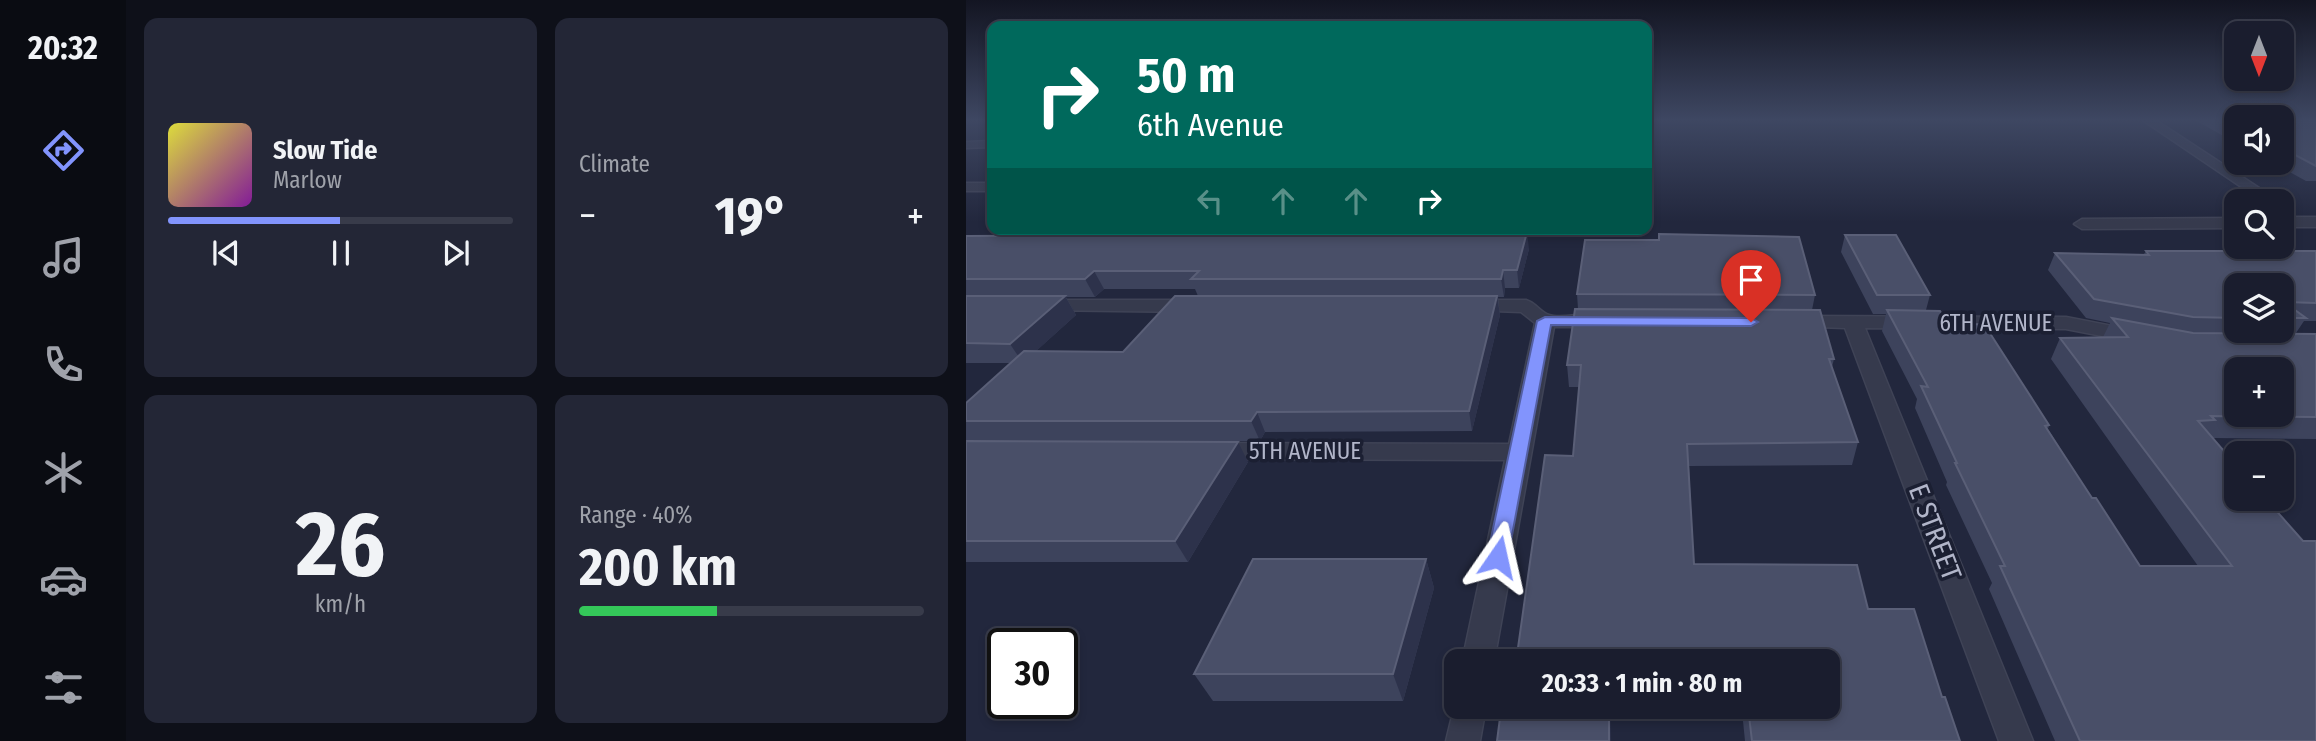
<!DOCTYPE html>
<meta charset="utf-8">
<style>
body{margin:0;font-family:"Fira Sans Condensed",sans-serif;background:#232636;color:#f1f3f6;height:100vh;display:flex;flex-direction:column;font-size:26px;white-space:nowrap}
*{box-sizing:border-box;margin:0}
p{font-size:23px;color:#9fa2aa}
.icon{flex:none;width:38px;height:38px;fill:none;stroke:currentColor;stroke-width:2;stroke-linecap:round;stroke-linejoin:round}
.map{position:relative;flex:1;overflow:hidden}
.side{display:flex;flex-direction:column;gap:18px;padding:18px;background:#0e1019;width:840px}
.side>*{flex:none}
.guide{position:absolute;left:21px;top:21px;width:665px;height:214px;border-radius:14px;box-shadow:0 4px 10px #0003,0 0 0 2px #383b4a;background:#00695c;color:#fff;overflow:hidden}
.needle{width:46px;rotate:180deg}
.controls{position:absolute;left:1258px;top:21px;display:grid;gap:14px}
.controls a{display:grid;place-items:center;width:70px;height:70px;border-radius:14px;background:#1a1d2e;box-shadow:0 4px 10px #0003,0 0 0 2px #383b4a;font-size:35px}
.speed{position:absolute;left:21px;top:628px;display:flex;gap:14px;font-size:35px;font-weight:700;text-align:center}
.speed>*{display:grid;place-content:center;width:91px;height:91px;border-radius:50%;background:#1a1d2e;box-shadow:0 4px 10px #0003,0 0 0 2px #383b4a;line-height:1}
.speed .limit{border:4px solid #111;border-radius:10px;background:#fff;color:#111}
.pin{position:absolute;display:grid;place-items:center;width:60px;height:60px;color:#fff;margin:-72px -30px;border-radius:50% 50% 50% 0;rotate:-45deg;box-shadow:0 0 7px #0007}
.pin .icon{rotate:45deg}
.me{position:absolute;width:77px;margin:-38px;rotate:11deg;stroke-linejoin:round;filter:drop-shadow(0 0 5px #0008)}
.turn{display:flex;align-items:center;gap:24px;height:147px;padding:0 35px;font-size:32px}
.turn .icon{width:91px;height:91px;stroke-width:2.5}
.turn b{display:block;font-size:49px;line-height:60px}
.lanes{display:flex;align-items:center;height:66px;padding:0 35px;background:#0003;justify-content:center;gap:35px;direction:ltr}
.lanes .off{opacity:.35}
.big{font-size:52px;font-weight:700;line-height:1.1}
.side .card{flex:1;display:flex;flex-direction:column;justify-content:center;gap:10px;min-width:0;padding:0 24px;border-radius:14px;background:#232636}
.side .dial{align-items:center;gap:0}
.dial b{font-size:91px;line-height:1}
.song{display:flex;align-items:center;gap:21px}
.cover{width:84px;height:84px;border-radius:10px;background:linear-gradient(135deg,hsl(60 70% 55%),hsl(290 70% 35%))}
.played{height:7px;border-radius:4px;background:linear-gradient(90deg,#8294fd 50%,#383b4a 50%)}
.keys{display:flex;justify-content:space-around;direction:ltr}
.heat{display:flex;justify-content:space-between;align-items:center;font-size:38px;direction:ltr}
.charge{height:10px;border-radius:5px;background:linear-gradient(90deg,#34c759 40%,#383b4a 0)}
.side .tiles{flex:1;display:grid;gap:18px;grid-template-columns:repeat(2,1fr)}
.trip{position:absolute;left:478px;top:649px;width:396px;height:70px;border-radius:14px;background:#1a1d2e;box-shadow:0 4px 10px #0003,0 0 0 2px #383b4a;font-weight:700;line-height:70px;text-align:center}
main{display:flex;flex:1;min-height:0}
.dock{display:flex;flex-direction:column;width:126px;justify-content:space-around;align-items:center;background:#0a0c12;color:#9fa2aa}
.dock .icon{width:49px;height:49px}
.dock .on{color:#8294fd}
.dock b{font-size:32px;color:#f1f3f6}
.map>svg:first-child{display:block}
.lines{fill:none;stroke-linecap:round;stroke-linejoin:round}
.lane-casing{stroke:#3f4356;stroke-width:3}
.street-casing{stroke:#3f4356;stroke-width:3}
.lane{fill:#363a4d;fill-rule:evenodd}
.street{fill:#363a4d;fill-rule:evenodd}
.wall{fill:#3d435c;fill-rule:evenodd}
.shaded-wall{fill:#2d324b}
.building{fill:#494f68;stroke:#5a5f77;stroke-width:2;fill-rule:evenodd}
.route{fill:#8294fd;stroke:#5460a4;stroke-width:2}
.labels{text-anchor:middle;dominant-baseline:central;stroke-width:7;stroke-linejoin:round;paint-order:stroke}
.street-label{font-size:23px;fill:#b1b5c9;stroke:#1b1f32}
.near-street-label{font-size:28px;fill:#b1b5c9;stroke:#1b1f32}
</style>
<main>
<nav class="dock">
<b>20:32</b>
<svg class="icon on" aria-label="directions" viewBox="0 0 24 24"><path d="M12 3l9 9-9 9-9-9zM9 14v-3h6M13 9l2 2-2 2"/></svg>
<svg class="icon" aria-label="music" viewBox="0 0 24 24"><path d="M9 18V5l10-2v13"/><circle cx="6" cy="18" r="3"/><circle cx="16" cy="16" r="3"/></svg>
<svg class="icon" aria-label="phone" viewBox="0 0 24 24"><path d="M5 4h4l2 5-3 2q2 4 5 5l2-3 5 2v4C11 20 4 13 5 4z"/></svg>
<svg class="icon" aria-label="climate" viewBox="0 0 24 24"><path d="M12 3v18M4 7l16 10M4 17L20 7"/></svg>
<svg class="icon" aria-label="car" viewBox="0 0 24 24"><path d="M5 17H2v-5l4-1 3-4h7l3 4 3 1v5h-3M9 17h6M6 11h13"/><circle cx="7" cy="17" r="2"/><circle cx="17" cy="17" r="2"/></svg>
<svg class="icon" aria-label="filters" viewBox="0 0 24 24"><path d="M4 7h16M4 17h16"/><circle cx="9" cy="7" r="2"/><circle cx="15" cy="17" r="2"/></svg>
</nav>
<section class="side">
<div class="tiles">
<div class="card">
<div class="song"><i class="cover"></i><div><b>Slow Tide</b><p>Marlow</p></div></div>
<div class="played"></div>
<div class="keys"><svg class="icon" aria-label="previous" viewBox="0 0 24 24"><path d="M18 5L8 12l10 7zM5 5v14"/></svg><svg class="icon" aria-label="pause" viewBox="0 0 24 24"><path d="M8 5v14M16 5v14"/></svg><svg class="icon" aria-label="next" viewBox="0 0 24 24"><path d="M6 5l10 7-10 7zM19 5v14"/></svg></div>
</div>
<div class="card"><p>Climate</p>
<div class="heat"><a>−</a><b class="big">19°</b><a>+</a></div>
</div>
<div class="card dial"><b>26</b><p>km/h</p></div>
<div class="card"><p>Range · 40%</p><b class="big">200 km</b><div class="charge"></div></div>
</div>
</section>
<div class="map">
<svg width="1350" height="741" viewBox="0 0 1350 741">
<rect width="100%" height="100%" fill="#22273d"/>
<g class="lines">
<g class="lane-casing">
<g id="lane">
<path d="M26 141V147L0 148V142Z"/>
<rect x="0" y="183" width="26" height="8"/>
</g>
</g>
<g class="street-casing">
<g id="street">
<path d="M1175 119H1188L1313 201H1296Z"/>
<rect x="1316" y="217" width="34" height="10"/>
<path d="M1270 218V228L1116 229 1108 224 1116 219Z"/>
<path d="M79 300H229L238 306 229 312 72 310 70 306Z"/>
<path d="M506 300H560C570 303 574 312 583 315 600 321 630 306 643 321L633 327H588L528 662H496L539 460 251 459 243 457 239 451 243 445 251 443 543 444 569 323 555 312 499 310 497 306 499 302Z"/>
<path d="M830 316 1100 317 1167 330 1174 332 1177 336 1174 340 1167 342 1100 329 899 328 1067 741H1033L879 328 823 326 820 322Z"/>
<path d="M490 699V707H520L514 741H480Z"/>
</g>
</g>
<use href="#lane" class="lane"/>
<use href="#street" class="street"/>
</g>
<g class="wall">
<path d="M1227 119H1270V143Z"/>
<path d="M1316 119H1350V181H1340L1307 163H1316Z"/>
<path d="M879 235 964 295 960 310 982 325 1083 425 1082 429 1126 498 1174 566H1232L1085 359 1094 338 1137 337 1144 323 1120 318 1082 270 1089 253 1178 254 1180 251H1350V321H1338L1330 333 1350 334V439L1248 438 1350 741H1089L1023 589 1026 583 980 485 981 482 949 408 951 399 916 331 920 314H907L875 252ZM1270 285H1316V331H1270Z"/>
<path d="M0 236 563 249 553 288H539L538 297H532L534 315 506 431 299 432 294 441H2L282 462 222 562H0V403L45 363H0ZM138 289H229L232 296 157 352 70 351 110 315 100 297H129Z"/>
<path d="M611 294 849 295 846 310 868 359 866 367 892 442 886 465 723 466 728 564 902 609 976 697 994 741H779L776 711 544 710V707H861V662H550L607 456 613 387H603L601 365 612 309Z"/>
<path d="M460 559 468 588 437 701H247L228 674Z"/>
</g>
<g class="shaded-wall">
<path d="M561 232 563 249 553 288 551 270Z"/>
<path d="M537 270 539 288 538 297 535 279Z"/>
<path d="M128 271 138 289 129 297 119 279Z"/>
<path d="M99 296 110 315 57 363 44 344Z"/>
<path d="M531 296 534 315 506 431 503 411Z"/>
<path d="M291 412 299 432 294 441 285 421Z"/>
<path d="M272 442 282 462 222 562 209 541Z"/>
<path d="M460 559 468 588 437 701 427 674Z"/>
<path d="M643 707H644L645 741H643Z"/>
</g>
<g class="building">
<path d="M1260 119H1270V124Z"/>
<path d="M1316 119H1350V166L1316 148Z"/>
<path d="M160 232H561L551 270H537L535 279H225L233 271H128L119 279H0V236L156 235Z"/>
<path d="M693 234 833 237 849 295 611 294 619 240H693Z"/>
<path d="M879 235H930L964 295H911Z"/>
<path d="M1180 251H1350V303L1318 302 1340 318H1316V285H1270V318L1227 317 1128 299 1089 253 1183 255Z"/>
<path d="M0 296H99L44 344 0 343Z"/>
<path d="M209 296H531L503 411 291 412 285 421H0V403L58 351 157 352Z"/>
<path d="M609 309 854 310 868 359H863L892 442 721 444 728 564 891 565 902 609H948L976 697H979L994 741H786L782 707H861V662H550L579 455 607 456 615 365H601Z"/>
<path d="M921 310 974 311 982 325 1018 324 1083 425 1079 426 1126 498H1130L1174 566H1266L1094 338 1162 337 1146 318 1227 333 1350 334V417L1245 416 1249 420 1232 421 1270 465V499H1300L1337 541H1350V741H1114L1034 566H1039L989 463H991L955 386 962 387ZM1270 369H1316V415H1270Z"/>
<path d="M0 441 272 442 209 541H0Z"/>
<path d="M287 559H460L427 674H228Z"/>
<path d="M544 707H643V741H531L535 710H544Z"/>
</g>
<linearGradient id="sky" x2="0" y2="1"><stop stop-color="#131522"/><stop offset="0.54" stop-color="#3e4762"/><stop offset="1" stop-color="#3e4762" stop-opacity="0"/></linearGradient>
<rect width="1350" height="222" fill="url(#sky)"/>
<path class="route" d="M579 317 785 318 792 322 785 326 585 325 542 557 539 563 532 565 524 563 521 557 571 321Z"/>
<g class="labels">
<g class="street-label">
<text x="1030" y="323">6TH AVENUE</text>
<text x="339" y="451">5TH AVENUE</text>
</g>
<g class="near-street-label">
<text transform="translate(969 532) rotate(69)">E STREET</text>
</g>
</g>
</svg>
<div class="controls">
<a><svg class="needle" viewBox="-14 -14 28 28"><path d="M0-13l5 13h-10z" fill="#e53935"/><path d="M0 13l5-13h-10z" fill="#9fa2aa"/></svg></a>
<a><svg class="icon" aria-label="sound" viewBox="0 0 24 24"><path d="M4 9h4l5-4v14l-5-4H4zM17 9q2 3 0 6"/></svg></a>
<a><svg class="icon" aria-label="search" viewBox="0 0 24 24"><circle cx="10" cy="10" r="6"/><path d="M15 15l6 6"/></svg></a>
<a><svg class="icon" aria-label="layers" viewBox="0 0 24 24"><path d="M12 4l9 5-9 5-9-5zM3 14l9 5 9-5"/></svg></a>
<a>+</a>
<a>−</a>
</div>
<div class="speed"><div class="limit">30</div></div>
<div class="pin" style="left:785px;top:322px;background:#d93025"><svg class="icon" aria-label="arrive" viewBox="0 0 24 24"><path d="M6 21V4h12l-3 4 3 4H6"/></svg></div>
<svg class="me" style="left:532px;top:557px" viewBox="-20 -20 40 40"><path d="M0-17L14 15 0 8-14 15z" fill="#8294fd" stroke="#fff" stroke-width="4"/></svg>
<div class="trip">20:33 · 1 min · 80 m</div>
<div class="guide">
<div class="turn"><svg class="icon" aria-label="right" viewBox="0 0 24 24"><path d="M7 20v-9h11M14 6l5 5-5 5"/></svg><div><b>50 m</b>6th Avenue</div></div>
<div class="lanes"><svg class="icon off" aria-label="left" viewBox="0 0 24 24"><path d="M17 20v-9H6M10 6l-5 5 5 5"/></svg><svg class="icon off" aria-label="ahead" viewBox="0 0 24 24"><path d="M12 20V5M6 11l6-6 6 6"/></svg><svg class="icon off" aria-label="ahead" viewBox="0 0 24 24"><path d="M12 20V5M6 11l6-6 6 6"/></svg><svg class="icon" aria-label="right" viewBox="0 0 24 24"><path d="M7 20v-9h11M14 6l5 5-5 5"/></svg></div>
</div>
</div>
</main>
